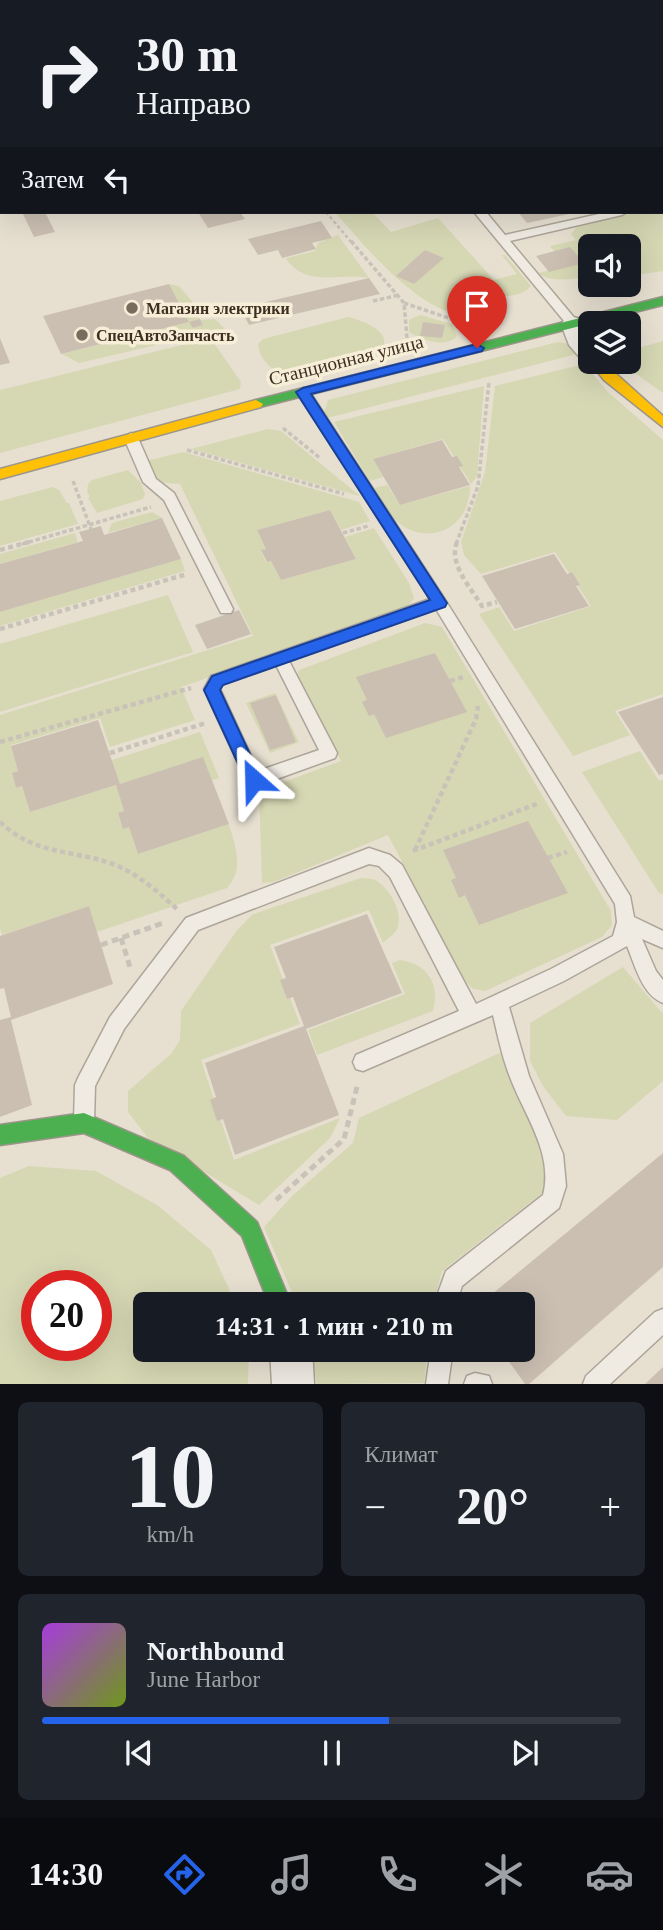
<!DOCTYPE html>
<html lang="ru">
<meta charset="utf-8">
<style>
body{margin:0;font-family:Georgia,serif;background:#20242c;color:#f1f3f6;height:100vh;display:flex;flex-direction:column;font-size:26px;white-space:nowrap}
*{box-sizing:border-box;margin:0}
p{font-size:23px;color:#9ea1a6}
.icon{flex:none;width:38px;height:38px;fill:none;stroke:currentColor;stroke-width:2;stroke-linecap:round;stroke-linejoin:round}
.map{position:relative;height:1384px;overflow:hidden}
.panel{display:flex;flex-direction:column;gap:18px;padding:18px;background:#0d0f14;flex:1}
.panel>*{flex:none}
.banner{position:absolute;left:0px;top:0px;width:663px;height:214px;box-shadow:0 7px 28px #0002;background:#171b24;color:#f1f3f6;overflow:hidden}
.fabs{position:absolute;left:578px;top:234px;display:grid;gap:14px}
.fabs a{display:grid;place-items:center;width:63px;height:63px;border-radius:10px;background:#171b24;box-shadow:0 7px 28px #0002;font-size:35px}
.speed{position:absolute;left:21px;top:1270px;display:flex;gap:14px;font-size:35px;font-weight:700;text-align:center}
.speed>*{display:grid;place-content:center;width:91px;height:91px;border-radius:50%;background:#171b24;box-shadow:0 7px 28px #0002;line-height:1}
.speed .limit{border:10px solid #d22;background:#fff;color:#111}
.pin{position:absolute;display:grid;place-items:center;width:60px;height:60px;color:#fff;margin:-72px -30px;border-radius:50% 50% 50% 0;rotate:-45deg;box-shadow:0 0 7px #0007}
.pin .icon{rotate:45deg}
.me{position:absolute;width:77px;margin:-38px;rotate:335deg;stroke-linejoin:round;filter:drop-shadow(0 0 5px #0008)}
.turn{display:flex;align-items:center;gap:24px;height:147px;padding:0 21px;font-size:32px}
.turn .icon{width:91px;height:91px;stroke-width:2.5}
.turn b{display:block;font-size:49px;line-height:60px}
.then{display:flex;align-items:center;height:66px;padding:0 21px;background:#0003;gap:14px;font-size:26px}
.big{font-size:52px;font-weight:800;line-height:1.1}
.panel .tile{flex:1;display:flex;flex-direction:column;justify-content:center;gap:10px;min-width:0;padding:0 24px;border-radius:10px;background:#20242c}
.panel .dial{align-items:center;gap:0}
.dial b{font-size:91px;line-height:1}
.song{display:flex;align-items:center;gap:21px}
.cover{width:84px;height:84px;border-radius:10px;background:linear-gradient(135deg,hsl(280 70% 55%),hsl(80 70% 35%))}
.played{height:7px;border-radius:4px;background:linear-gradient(90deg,#2563eb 60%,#363941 60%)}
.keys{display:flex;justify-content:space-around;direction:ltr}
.heat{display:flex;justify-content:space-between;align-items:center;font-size:38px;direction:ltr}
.panel .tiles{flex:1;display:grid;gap:18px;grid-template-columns:1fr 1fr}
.tile:last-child{grid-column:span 2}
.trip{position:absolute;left:133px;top:1292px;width:402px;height:70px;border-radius:10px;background:#171b24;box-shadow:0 7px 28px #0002;font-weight:800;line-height:70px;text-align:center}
.tabs{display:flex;height:112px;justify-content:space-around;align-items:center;background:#090b0e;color:#9ea1a6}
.tabs .icon{width:49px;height:49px}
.tabs .current{color:#2563eb}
.tabs b{font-size:32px;color:#f1f3f6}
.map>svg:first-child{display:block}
.green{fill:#d6d7b3;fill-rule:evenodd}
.building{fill:#cbbfb2}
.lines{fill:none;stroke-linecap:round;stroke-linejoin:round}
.lane-casing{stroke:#ada599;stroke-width:3}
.street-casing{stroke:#ada599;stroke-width:3}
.fast-casing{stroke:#9c958a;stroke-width:3}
.slow-casing{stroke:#9c958a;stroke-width:3}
.path-far3{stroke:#c8c2b9;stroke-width:2.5;stroke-dasharray:3.5 2.5;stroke-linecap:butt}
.path-far2{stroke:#c8c2b9;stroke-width:3.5;stroke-dasharray:4.5 2.5;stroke-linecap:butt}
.path-far1{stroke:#c8c2b9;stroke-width:4.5;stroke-dasharray:5 3.5;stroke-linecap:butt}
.path{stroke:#c8c2b9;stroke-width:5;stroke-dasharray:7 4.5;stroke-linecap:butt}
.lane{fill:#efebe3;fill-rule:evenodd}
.street{fill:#efebe3;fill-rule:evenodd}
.fast{fill:#4caf50;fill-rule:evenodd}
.slow{fill:#ffc107;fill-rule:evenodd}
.route{fill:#2563eb;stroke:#184099;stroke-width:2}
.poi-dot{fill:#786c5e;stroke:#f7eed8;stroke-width:2.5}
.labels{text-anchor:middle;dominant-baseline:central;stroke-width:7;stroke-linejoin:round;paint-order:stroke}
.far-poi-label{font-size:16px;font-weight:bold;fill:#3d2e20;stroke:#f7eed8;text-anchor:start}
.street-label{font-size:19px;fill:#3d2e20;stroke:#f7eed8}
</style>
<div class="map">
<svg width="663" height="1384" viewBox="0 0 663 1384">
<rect width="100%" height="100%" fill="#e7e0d1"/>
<g class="green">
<path d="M662 142 663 271 628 276V247H590V277C571 278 553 284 538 273L583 263 554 251 550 246 576 240 571 234 577 227 638 212H662Z"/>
<path d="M335 212H372L391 232 438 218 494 280 517 274 502 255H505L531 286C519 300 501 293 486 301 478 305 473 312 463 313 423 317 359 240 335 212Z"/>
<path d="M338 235 369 278C342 273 304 288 286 258L315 251 318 243Z"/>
<path d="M169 284 179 286 199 310 200 319 190 322 193 328 203 325 201 320 215 319 225 329 79 363 62 354 189 322Z"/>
<path d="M420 315 452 324 457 336C446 349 422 340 409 332V320Z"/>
<path d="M348 317C365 321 398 334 378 354L295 375C277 376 260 363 258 344L263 339Z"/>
<path d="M202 340 214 343 241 382 240 389 0 453V390Z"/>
<path d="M663 341V393L619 362H628V351Z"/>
<path d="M558 342 575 345 581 353 327 418 324 413 328 400Z"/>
<path d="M584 364 608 392 663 440V694L615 711 630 735 573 756 479 614 499 607 514 631 591 606 555 552 481 574 464 555 461 542 485 472 495 386Z"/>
<path d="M484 386 477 476 471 484 443 439 373 459 383 477 370 481 334 422Z"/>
<path d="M268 429 281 431 360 496 191 449Z"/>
<path d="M183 452 359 502 370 521 341 530 330 510 257 530 266 549 261 551 266 562 271 561 281 580 356 559 345 537 374 528 409 583 414 598 405 609 181 687 195 720 110 747 100 718 11 745 18 771 12 773 16 788 22 786 30 812 116 785 124 811 118 814 123 829 129 827 138 854 229 824C235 847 245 869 227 888L97 932 89 906 2 935 0 928V715L253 636 180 484 155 482 146 461Z"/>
<path d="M128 470 141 483 145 494 143 499 97 513 88 498 90 496 87 492 88 484 92 480Z"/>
<path d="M387 485 400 505 470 486C470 532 423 549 392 517 384 510 379 497 374 488Z"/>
<path d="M53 487 59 490 67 503H69L78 524 0 546V501Z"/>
<path d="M152 512 162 518 108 533 112 523Z"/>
<path d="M75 533 78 542 0 564V554Z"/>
<path d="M181 559 185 571 0 626V612Z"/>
<path d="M168 595 193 652 0 712V644Z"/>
<path d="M425 623 442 627 611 911 612 925 602 937 485 991 473 989 464 980 388 835 274 882 262 883 259 791 341 761 297 675 299 670Z"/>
<path d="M275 693 299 742 270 753 246 703Z"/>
<path d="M200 732 219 778 212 780 203 758 120 784 112 760Z"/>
<path d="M640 751 659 781 663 779V894L659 893 582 772Z"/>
<path d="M361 878C367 879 373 878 377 881 391 890 405 915 396 931 393 935 387 939 383 943L369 910 270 945 300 1024 201 1060 234 1160 340 1118 330 1138 259 1205 148 1138 128 1112V1091L171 1054 180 1040 181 1011 237 930 253 914Z"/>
<path d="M400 960C428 964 440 984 433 1011L317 1055 308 1030 405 994 392 963Z"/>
<path d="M623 967 663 1014V1081L617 1120 566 1116 543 1086 530 1061V1023Z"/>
<path d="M506 1050C508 1061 509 1073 513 1083 525 1117 554 1158 541 1194L442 1271 433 1304H297L264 1227 292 1196 353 1143 359 1118Z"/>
<path d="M29 1166 96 1171 157 1205 211 1250 236 1304H145V1349H249L248 1384H0V1178ZM37 1286H96V1346H37Z"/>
<path d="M309 1349H428L424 1383 317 1384Z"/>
</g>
<g class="building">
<path d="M22 212H45L55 232 34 237Z"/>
<path d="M198 212H240L245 219 208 228Z"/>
<path d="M518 212H573L574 213 527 223Z"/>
<path d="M321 221 332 238 312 243 316 249 282 258 278 250 258 255 248 239Z"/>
<path d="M570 247 584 263 549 272 536 256Z"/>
<path d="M425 250 444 258 414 284 396 276Z"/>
<path d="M369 278 380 294 249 325 240 308Z"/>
<path d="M169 284 189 322 200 319 203 325 193 328 189 322 61 354 43 316Z"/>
<path d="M423 322 445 325 442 338 420 336Z"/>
<path d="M0 338 10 363 0 365Z"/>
<path d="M442 440 452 457 457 456 463 466 459 467 470 485 400 505 373 459Z"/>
<path d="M330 510 356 559 281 580 271 561 267 562 261 550 266 549 257 530Z"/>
<path d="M162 518 181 559 0 612V564L83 541 79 532 101 526 104 535Z"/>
<path d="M554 554 567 574 572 572 580 585 576 586 589 606 515 629 482 576Z"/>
<path d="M239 610 251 634 207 649 195 625Z"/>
<path d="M435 653 467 712 386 738 374 714 369 716 362 702 367 700 356 677Z"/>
<path d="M276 695 296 742 270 750 250 703Z"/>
<path d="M663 697V774L659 775 618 712Z"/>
<path d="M98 720 120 784 203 757 229 824 138 854 129 827 123 829 118 813 124 811 116 785 30 812 22 786 16 788 12 773 18 771 11 746Z"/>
<path d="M528 821 568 893 479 925 465 895 459 898 451 880 456 878 443 850Z"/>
<path d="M89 906 113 984 11 1020 32 1105 0 1117V1020L11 1017 4 988 0 989V936Z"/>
<path d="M367 914 402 993 306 1029 339 1115 235 1155 223 1119 217 1121 210 1100 216 1097 205 1063 304 1026 293 997 287 999 280 980 286 978 274 947Z"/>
<path d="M663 1153V1267L529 1384H525L500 1349H523V1304H480Z"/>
<path d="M663 1367V1384H645Z"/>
</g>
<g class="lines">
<g class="lane-casing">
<g id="lane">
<path d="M21 0H31L32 2H22Z"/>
<rect x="196" y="0" width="10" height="2"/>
<path d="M246 0H256L257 2H247Z"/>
<path d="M418 0H437L417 2Z"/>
<path d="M663 23V30H662V24Z"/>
<path d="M474 212H486L505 235 608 212H627L622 215 510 241 577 321V327H569Z"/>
<path d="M303 388 308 389 444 598 630 896 634 917 663 931V948L642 939 656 971 663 980V1003C642 995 635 965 627 946L564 981 509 1007 529 1076 563 1154 566 1186 559 1208 462 1286 456 1304H434L446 1271 543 1195C554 1153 524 1115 510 1077 502 1057 498 1036 493 1015L363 1071 356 1069 353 1062 356 1055 459 1011 390 877 379 866 369 864 198 930 124 1029 95 1086 94 1121 91 1128 84 1131 77 1128 74 1121 75 1085 78 1078 110 1017 186 918 369 848 390 855 402 865 476 1004 551 969 613 936 617 922 615 904 436 609 289 661 337 753 335 758 260 785 254 787 248 785 204 689 211 676 430 599 297 392ZM276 665 319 750 258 771 220 689 223 684Z"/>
<path d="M131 433 138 438 156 479 174 493 233 609 231 613H221L164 500 143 482 124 438Z"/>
<path d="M663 1309V1335L610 1384H583L586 1376 655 1312Z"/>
<path d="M431 1349H453L448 1384H426Z"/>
<path d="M475 1373 489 1376 492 1384H464L467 1376Z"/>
</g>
</g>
<g class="street-casing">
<g id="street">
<path d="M573 317 581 319C592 335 586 350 592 362L582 360 569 345 561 324 565 319Z"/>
<path d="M270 1349H312L314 1384H272Z"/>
</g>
</g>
<g class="fast-casing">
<g id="fast">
<path d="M663 297V305L256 408 249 404 256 400Z"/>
<path d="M84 1113 184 1156 257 1222 291 1304H269L242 1236 170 1170 84 1133 0 1145V1125Z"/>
</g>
</g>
<g class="slow-casing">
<g id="slow">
<path d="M590 362H603L663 416V427L604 380Z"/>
<path d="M256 400 263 404 261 407 0 479V469Z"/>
</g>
</g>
<g class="path-far3">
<path d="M615 0 617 2"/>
<path d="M452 2 458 0"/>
<path d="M326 212 352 243"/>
</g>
<g class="path-far2">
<path d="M351 241 404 303 407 338"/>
<path d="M373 301 399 295"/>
<path d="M404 303 466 324"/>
<path d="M283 428 320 458"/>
<path d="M187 450 344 494"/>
<path d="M73 481 91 529"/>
<path d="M343 533 368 526"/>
<path d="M22 544 151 507"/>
<path d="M456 544 478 486 489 382"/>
</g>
<g class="path-far1">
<path d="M457 542C448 564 471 588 482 606L497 602"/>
<path d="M0 550 29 542"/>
<path d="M0 629 187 574"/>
<path d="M450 681 463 677"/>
<path d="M0 742 191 688"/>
<path d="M110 753 206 723"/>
<path d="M0 822C35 855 68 849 110 863 136 872 157 891 177 909"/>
<path d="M415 850 476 719 478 706"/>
<path d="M413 851 539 803"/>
<path d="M548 858 567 852"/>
</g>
<g class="path">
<path d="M121 938 130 967"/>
<path d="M101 945 163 923"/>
<path d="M276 1200 344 1139 358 1083"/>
</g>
<use href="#lane" class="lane"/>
<use href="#street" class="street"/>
<use href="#fast" class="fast"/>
<use href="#slow" class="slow"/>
</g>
<path class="route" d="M477 344 484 348 482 351 311 394 447 603 445 607 223 685 220 690 262 780 260 785H248L204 690 212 676 430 600 296 392 303 388Z"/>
<g class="poi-dot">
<circle cx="132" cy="308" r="7"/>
<circle cx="82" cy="335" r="7"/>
</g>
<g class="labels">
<g class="far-poi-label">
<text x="146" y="308">Магазин электрики</text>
<text x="96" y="335">СпецАвтоЗапчасть</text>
</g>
<g class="street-label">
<text transform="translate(346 360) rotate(-14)">Станционная улица</text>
</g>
</g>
</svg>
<div class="fabs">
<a><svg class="icon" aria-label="sound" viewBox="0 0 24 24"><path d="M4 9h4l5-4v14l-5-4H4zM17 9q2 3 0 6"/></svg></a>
<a><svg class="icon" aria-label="layers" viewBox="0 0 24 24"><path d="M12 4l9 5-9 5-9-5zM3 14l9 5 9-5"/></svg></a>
</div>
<div class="speed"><div class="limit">20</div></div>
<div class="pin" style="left:477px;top:348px;background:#d93025"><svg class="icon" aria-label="arrive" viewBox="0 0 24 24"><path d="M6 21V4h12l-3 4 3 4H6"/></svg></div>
<svg class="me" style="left:254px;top:780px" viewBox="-20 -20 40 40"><path d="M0-17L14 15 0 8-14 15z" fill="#2563eb" stroke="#fff" stroke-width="4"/></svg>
<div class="trip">14:31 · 1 мин · 210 m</div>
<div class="banner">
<div class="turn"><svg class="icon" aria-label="right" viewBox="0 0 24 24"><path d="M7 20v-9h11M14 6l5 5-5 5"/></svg><div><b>30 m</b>Направо</div></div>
<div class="then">Затем<svg class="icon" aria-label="left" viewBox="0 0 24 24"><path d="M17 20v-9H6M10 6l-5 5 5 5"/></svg></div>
</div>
</div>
<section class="panel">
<div class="tiles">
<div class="tile dial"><b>10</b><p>km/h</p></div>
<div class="tile"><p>Климат</p>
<div class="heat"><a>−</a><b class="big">20°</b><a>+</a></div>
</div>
<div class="tile">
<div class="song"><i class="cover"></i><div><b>Northbound</b><p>June Harbor</p></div></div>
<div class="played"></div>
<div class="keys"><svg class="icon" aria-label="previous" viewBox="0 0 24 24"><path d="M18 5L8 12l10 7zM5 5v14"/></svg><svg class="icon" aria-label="pause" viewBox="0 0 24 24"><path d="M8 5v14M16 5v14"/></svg><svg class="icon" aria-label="next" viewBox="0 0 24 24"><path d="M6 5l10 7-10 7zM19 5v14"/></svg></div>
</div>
</div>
</section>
<nav class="tabs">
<b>14:30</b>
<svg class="icon current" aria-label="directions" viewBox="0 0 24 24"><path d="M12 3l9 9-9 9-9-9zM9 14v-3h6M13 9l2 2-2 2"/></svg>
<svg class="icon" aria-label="music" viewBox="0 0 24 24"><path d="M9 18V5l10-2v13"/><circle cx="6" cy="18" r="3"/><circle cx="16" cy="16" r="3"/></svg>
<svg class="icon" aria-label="phone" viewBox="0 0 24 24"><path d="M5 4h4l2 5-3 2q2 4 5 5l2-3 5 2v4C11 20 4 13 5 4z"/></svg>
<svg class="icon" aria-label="climate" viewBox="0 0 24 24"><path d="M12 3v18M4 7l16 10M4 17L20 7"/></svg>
<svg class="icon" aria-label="car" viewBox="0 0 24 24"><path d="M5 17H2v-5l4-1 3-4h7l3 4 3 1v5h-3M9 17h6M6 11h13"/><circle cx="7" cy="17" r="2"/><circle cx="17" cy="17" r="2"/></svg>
</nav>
